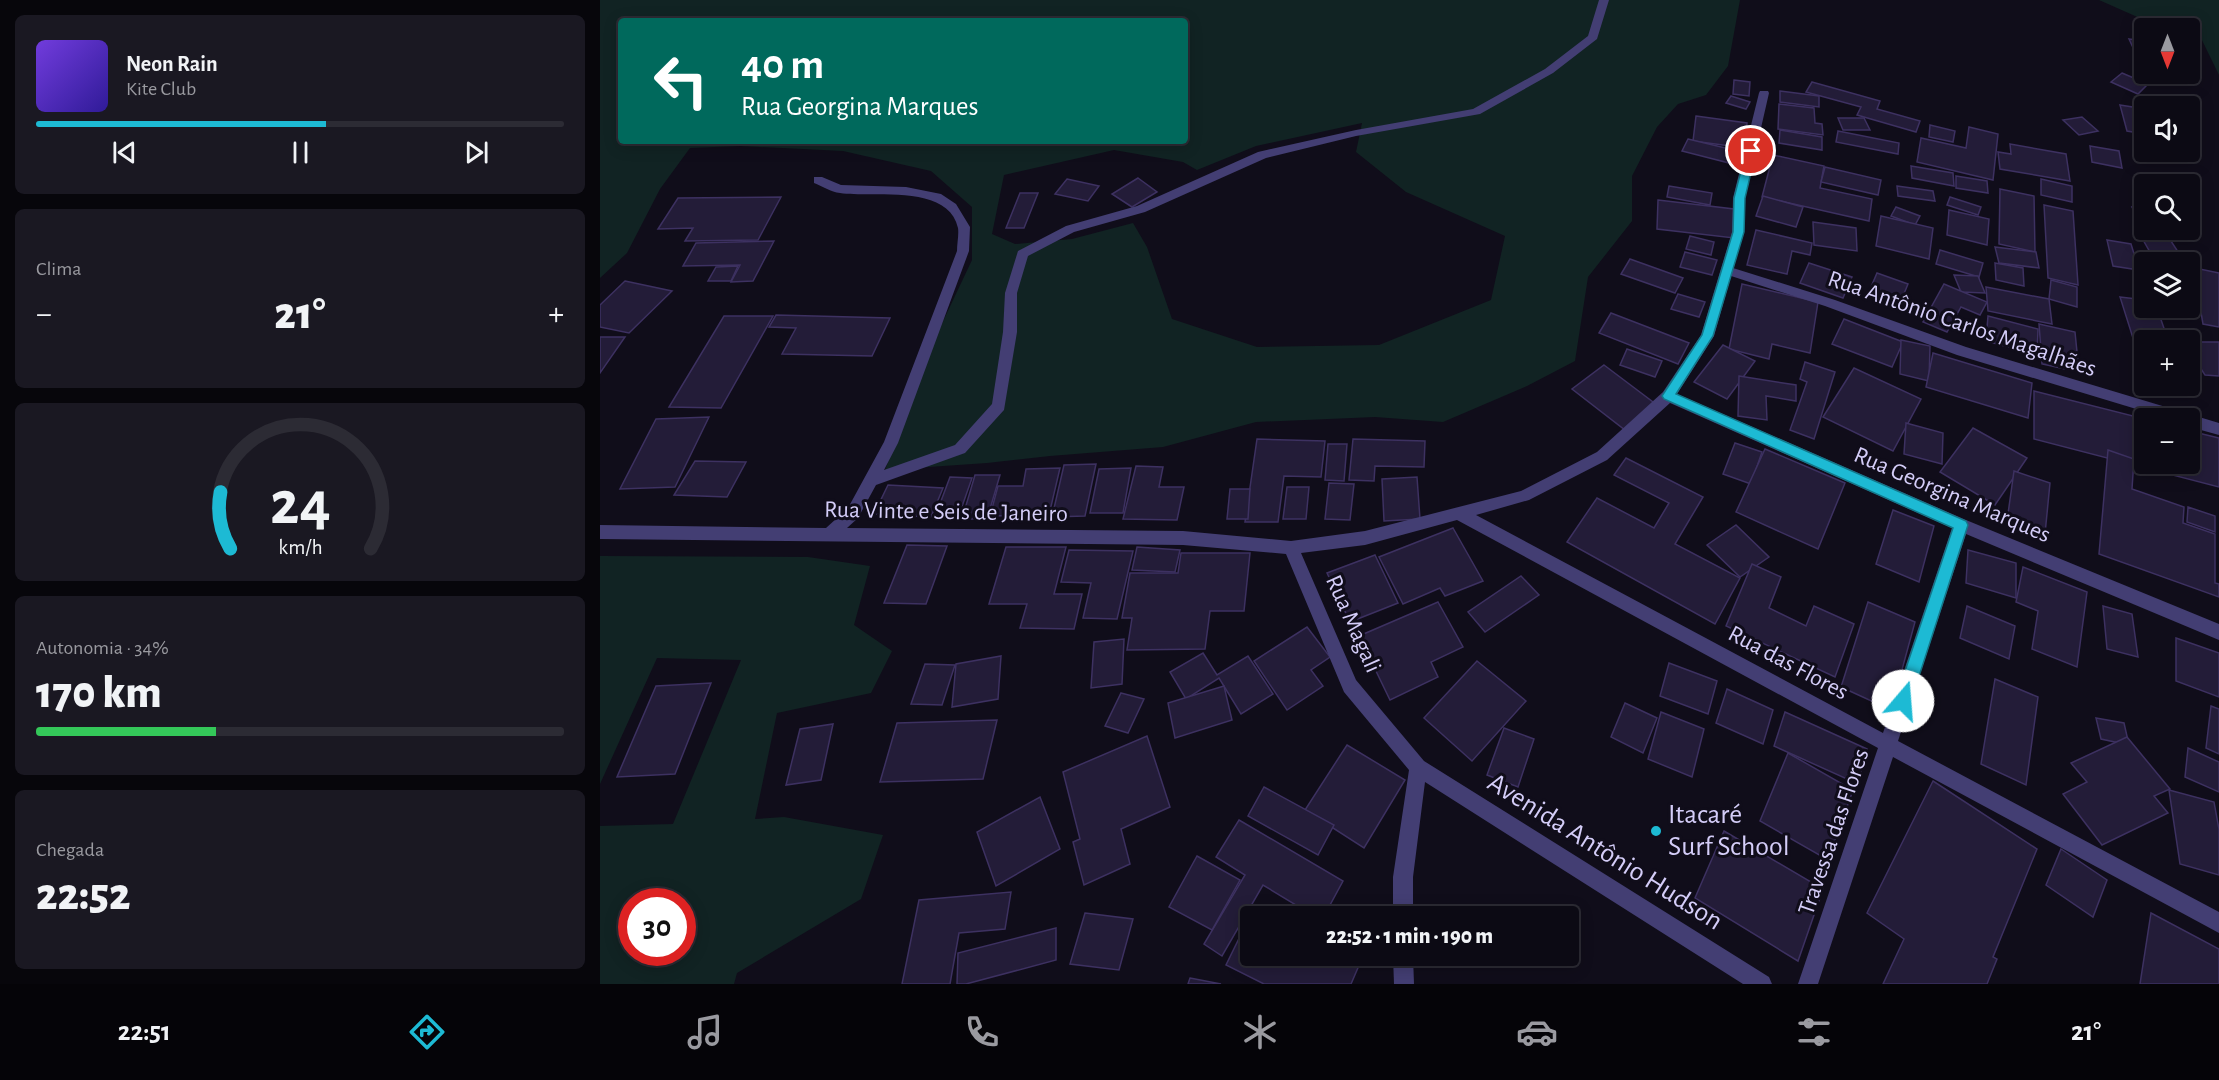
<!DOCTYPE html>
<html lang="pt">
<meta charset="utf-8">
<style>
body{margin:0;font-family:"Alegreya Sans",sans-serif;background:#1a1822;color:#f1f3f6;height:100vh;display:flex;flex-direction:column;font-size:22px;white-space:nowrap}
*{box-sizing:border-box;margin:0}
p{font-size:20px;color:#9a9aa0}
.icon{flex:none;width:33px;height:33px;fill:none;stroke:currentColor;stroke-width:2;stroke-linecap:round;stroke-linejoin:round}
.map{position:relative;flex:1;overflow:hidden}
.sheet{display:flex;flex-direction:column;gap:15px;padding:15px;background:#07060b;width:600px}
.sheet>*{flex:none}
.guide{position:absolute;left:18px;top:18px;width:570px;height:126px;border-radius:6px;box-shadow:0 3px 15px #0003,0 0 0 2px #2c2b34;background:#00695c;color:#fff;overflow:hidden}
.needle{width:39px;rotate:180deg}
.controls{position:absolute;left:1534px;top:18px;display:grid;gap:12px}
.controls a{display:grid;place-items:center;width:66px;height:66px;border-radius:6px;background:#0c0a14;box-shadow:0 3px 15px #0003,0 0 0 2px #2c2b34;font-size:30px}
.speed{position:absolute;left:18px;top:888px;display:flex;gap:12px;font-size:30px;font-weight:700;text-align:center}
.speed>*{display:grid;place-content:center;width:78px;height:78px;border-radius:50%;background:#0c0a14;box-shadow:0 3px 15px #0003,0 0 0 2px #2c2b34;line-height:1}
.speed .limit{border:9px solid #d22;background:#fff;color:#111}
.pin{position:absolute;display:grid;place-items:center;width:51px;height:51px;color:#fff;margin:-26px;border:3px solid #fff;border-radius:50%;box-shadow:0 2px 6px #0007}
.me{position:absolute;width:66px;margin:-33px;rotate:18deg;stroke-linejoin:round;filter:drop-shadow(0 0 4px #0008)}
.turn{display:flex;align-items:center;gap:21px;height:126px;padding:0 24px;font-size:27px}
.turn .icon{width:78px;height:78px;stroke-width:2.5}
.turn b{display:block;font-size:42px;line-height:51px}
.big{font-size:45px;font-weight:800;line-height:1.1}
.sheet .widget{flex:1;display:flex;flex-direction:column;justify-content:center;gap:9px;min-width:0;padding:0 21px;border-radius:9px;background:#1a1822}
.sheet .dial{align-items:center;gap:0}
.dial svg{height:156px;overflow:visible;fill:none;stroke:#2c2b34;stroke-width:7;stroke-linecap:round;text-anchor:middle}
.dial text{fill:#f1f3f6;stroke:none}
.song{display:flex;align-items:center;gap:18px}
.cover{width:72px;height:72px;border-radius:9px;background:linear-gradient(135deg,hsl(260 70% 55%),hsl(250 70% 35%))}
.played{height:6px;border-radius:3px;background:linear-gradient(90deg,#1dbad4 55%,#2c2b34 55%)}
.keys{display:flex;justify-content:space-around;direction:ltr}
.heat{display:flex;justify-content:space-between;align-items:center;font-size:33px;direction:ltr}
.charge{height:9px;border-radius:4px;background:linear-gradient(90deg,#34c759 34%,#2c2b34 0)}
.trip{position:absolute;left:640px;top:906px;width:339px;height:60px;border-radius:6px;background:#0c0a14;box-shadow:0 3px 15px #0003,0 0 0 2px #2c2b34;font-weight:800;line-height:60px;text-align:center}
.dock{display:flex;height:96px;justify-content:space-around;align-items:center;background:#050408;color:#9a9aa0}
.dock .icon{width:42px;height:42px}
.dock .on{color:#1dbad4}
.dock b{font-size:27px;color:#f1f3f6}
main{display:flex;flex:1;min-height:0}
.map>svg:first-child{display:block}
.green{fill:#112323;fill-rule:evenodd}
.building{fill:#231c38;stroke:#3d3161;stroke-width:1.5}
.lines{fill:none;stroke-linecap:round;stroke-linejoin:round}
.street{fill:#433e73;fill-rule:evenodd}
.route{fill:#1dbad4;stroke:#13798a;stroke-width:1.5}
.poi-dot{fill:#1dbad4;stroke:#100d1a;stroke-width:2}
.labels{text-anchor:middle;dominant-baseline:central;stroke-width:6;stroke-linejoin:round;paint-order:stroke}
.street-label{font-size:24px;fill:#d4cdf8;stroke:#100d1a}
.near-poi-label{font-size:28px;fill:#d4cdf8;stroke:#100d1a;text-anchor:start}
.near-street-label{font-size:28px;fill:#d4cdf8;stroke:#100d1a}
</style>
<main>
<section class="sheet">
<div class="widget">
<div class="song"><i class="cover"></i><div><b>Neon Rain</b><p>Kite Club</p></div></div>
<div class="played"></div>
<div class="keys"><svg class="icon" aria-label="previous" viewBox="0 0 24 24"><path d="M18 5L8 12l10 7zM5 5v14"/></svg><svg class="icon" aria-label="pause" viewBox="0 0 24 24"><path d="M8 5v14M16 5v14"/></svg><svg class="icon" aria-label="next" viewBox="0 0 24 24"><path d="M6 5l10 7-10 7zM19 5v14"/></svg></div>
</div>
<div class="widget"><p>Clima</p>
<div class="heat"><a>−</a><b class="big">21°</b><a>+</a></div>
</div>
<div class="widget dial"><svg viewBox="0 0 100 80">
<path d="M14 69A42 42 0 1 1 86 69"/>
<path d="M14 69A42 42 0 0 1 9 40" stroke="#1dbad4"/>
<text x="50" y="56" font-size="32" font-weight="700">24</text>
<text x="50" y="72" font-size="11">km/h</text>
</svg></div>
<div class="widget"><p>Autonomia · 34%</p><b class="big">170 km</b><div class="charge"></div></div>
<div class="widget"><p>Chegada</p><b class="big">22:52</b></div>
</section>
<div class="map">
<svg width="1619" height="984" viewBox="0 0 1619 984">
<rect width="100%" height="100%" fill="#100d1a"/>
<g class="green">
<path d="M0 0H1140L1128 66 1106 95 1078 104 1057 127 1032 176V221L988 277 975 361 927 386 843 422 775 417 656 422 563 447 450 456 387 463 285 470 337 334 372 260V207L331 171 243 151 140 146 90 148 60 189 27 253 0 278ZM21 21H585V141H21ZM762 123 756 152 806 192 905 236 891 300 779 345 657 347 572 319 547 247 533 223 472 239 415 244 392 234 404 175 514 150 583 162 597 170 656 146Z"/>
<path d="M1499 0H1619V75L1599 34 1590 32V28L1560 27Z"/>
<path d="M0 556 208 557 270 566 254 625 292 651 271 693 177 713 155 819 184 817 283 835 261 899 137 973 134 984H0V826L73 824 141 660 57 658 0 784ZM32 902H82V952H32Z"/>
</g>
<g class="building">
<path d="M1529 39 1545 41V65H1541Z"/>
<path d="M1590 67 1597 81 1576 79 1574 74H1590Z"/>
<path d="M1522 73 1548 84 1538 94 1511 82Z"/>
<path d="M1134 80 1150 82 1149 96 1133 94Z"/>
<path d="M1212 82 1280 101 1277 109 1320 121 1316 132 1257 115 1261 107 1206 92Z"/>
<path d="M1180 91 1219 96V107L1180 102Z"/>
<path d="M1131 96 1150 102 1146 109 1126 103Z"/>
<path d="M1179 104 1214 108 1215 123 1222 124 1223 135 1178 129Z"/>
<path d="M1520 105 1545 109V134L1527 131Z"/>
<path d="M1096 116 1147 123 1145 148 1093 141Z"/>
<path d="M1482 117 1498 131 1479 135 1463 120Z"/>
<path d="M1238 118H1264L1270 130H1243Z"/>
<path d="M1330 125 1355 131 1353 142 1329 137Z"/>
<path d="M1369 127 1398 134 1393 180 1317 162 1321 138 1366 148Z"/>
<path d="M1180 130 1222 137V150L1179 143Z"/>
<path d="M1238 131 1299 143 1298 154 1236 142Z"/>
<path d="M1088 139 1138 151 1133 164 1082 151Z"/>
<path d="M1410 144 1466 154 1470 181 1400 169 1398 152 1411 154Z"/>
<path d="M1490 146 1519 151 1522 168 1492 162Z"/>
<path d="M1173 155 1224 166 1220 188 1272 199 1269 221 1162 197Z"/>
<path d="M1311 166 1353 173 1354 186 1312 178Z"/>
<path d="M1225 167 1281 180 1278 195 1221 182Z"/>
<path d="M1356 176 1387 181 1388 193 1356 188Z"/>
<path d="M538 178 557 192 532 207 512 194Z"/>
<path d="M467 179 499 186 488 201 455 194Z"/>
<path d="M1441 179 1472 186V202L1441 195Z"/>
<path d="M1069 186 1112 193 1110 205 1067 197Z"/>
<path d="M1297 186 1333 191 1335 201 1298 196Z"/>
<path d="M1400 189 1434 196 1435 252 1399 244Z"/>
<path d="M420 193H438L424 228H406Z"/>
<path d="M1163 196 1203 207 1196 227 1156 216Z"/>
<path d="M181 197 158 240 85 241 93 228 58 229 78 198Z"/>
<path d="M1350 197 1381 207 1378 215 1347 205Z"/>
<path d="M1058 200 1134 209V238L1057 229Z"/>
<path d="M1444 205 1473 211 1478 285 1448 278Z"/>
<path d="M1296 207 1320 216 1315 225 1291 216Z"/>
<path d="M1532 207 1545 208V230H1573L1578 237 1547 236Z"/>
<path d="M1349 210 1389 219 1387 245 1347 235Z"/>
<path d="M1281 216 1333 228 1329 259 1276 246Z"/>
<path d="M1213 222 1256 228 1257 251 1214 245Z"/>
<path d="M1156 230 1212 243 1210 255 1192 251 1187 274 1147 265Z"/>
<path d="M1090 236 1114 242 1111 255 1086 249Z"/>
<path d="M1542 238H1569L1584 261H1555Z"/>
<path d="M1507 240 1531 244 1539 270 1513 266Z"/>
<path d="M174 241 153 281 131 282 140 265 83 266 96 243Z"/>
<path d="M1395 247 1436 252 1439 268 1399 263Z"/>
<path d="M1340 250 1383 263 1379 277 1336 264Z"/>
<path d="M1085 252 1117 260 1112 275 1080 267Z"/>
<path d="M1030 259 1083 278 1075 293 1021 274Z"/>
<path d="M1209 263 1252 277 1243 298 1200 283Z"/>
<path d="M1395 263 1423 268 1424 286 1396 280Z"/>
<path d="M138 266 131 281H108L116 267Z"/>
<path d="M1590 267 1619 273V327L1603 324 1599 301 1590 299Z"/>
<path d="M1277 273 1308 284 1299 306 1268 294Z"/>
<path d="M1354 275 1378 276 1385 293 1361 292Z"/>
<path d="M1451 280 1477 287V307L1449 299Z"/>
<path d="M25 281 72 291 29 333 0 327V305Z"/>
<path d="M1142 284 1218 302 1210 353 1172 344 1169 359 1129 349Z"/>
<path d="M1344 284 1387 302 1380 315 1361 307 1347 332 1323 322Z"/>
<path d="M1386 287 1449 299 1452 324 1388 311Z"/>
<path d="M1078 294 1105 302 1099 317 1071 309Z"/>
<path d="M1520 297 1545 300V308H1557L1568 340H1545V376Z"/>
<path d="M1564 308H1585L1591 319 1568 317Z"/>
<path d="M1011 313 1089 343 1078 364 999 333Z"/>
<path d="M176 315 290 318 272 356 182 354 196 328 169 327Z"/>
<path d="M124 316H173L121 408 69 407Z"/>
<path d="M1388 316 1438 329 1437 355 1386 341Z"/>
<path d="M1244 319 1303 342 1292 367 1232 344Z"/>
<path d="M1439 324 1475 332 1479 372 1442 364Z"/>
<path d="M0 337H25L0 373Z"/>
<path d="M1301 340 1330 346 1329 381 1300 374Z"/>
<path d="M1590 342H1619V376L1605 375 1590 352Z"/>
<path d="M1123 345 1155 361 1127 399 1094 382Z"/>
<path d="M1027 349 1062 361 1055 377 1020 365Z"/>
<path d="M1333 353 1432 383 1428 418 1326 387Z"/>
<path d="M1205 362 1235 372 1214 439 1190 430 1207 382 1200 379Z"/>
<path d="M1004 365 1057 405 1025 430 972 389Z"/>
<path d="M1254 368 1321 399 1293 451 1223 417Z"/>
<path d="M1139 376 1196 385V401L1166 396 1167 420 1138 416Z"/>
<path d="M1548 386H1584L1587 395 1549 389Z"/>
<path d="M1434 391 1545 419V464H1590V431L1619 438V487L1434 439Z"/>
<path d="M109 417 75 487 20 489 56 419Z"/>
<path d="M1306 423 1343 433 1342 464 1304 454Z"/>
<path d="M1373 428 1427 458 1395 505 1340 472Z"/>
<path d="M657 439 725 441 721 477 684 476 678 522H645Z"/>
<path d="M753 439 825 441 824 467 775 466 774 481 749 480Z"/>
<path d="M1135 443 1162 452 1151 484 1123 474Z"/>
<path d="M728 444H747L744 481 725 480Z"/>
<path d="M1165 449 1245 483 1218 549 1136 512Z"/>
<path d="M1508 450 1534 459 1532 489 1584 507 1583 523 1615 534V583L1619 584V597L1499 554Z"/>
<path d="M1026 458 1103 497 1075 544 1140 578 1115 624 967 542 997 498 1054 528 1069 503 1014 475Z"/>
<path d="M95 461 146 462 127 497 74 495Z"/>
<path d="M496 464 485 516 452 517 464 465Z"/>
<path d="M536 466 563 467 559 487H584L577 520 523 519Z"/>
<path d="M460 468 449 515 390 516 398 486H423L426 469Z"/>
<path d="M531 468 523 513H490L499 469Z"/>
<path d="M1414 471 1450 483 1445 534 1407 521Z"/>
<path d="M375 475H400L387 519H362Z"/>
<path d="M350 477 372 478 358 518 335 517Z"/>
<path d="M817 477 820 519 784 521 782 479Z"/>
<path d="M729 483 754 484 750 520 725 519Z"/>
<path d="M288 485 343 488 331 517 274 514Z"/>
<path d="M687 487H709L706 519H683Z"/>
<path d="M630 489H650L648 519H627Z"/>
<path d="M1588 507 1615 516V532L1587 522Z"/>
<path d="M1293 510 1334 526 1319 582 1276 564Z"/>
<path d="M1136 525 1169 557 1140 577 1107 545Z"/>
<path d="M853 528 883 581 845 596 840 588 803 604 779 557Z"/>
<path d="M307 545 347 546 326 604 284 603Z"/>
<path d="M406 547H466L454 594H482L474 629 420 628 427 604H389Z"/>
<path d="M537 547 580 550 575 572 532 570Z"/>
<path d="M469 550 533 551 517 619 483 618 491 583 461 582Z"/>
<path d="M1368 550 1416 563V598L1366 583Z"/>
<path d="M581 553H650L644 611H610L605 649 527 650 532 618H522L530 573H578Z"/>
<path d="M775 555 798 603 750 622 727 573Z"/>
<path d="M1152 564 1181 577 1169 608 1206 626 1214 606 1254 624 1235 677 1126 626Z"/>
<path d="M1423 567 1487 592 1477 667 1432 649 1438 611 1416 602Z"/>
<path d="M921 576 939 595 885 632 868 612Z"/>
<path d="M838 602 863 647 831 662 838 677 790 700 759 636Z"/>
<path d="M1268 602 1315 622 1291 710 1241 687Z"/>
<path d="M1367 606 1415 626 1409 659 1360 638Z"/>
<path d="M1503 606 1532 614 1538 657 1507 649Z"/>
<path d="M707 627 730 657 711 670 723 686 687 710 654 661Z"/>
<path d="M1576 638 1619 653V697L1576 681Z"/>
<path d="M524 639 522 684 491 688 494 642Z"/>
<path d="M603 653 617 675 648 656 673 694 641 714 619 678 586 699 570 672Z"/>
<path d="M401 656 398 699 352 707 356 664Z"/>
<path d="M877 661 926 701 872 761 824 718Z"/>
<path d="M1069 663 1117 681 1108 714 1060 696Z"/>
<path d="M325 664 355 665 342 705 311 704Z"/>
<path d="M1395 679 1438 697 1426 785 1381 764Z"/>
<path d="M111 683 75 774 17 777 56 686Z"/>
<path d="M624 686 632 720 575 738 568 703Z"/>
<path d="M1127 689 1173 710 1163 744 1116 723Z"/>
<path d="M521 693 544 699 528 733 505 726Z"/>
<path d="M1025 703 1057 718 1043 753 1011 737Z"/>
<path d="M1611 706 1619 709V754L1606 748Z"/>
<path d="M1061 712 1104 729 1092 777 1048 759Z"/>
<path d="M1185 712 1267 749 1258 784 1174 746Z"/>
<path d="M1496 718 1524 723 1529 745 1501 739Z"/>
<path d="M397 720 383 779 280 782 297 723Z"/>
<path d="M233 724 221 780 186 785 200 729Z"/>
<path d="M904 728 934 739 918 787 887 775Z"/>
<path d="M547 736 570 807 521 829 530 864 484 885 473 842 480 839 463 772Z"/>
<path d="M1527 737 1570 789 1554 796 1568 813 1502 845 1463 794 1487 782 1471 763Z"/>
<path d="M747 745 805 780 764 848 705 810Z"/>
<path d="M1588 748 1619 762V792L1585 777Z"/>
<path d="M1188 753 1253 790 1228 860 1160 821Z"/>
<path d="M1333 781 1437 849 1393 957 1397 959 1387 984H1283L1304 939 1267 913Z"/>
<path d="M664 787 734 825 718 855 648 816Z"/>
<path d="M1569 790 1614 802 1619 829V875L1580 864Z"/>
<path d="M440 797 460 849 396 886 377 832Z"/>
<path d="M639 820 743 881 724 916H714L663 885 622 956 604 944 645 875 616 857Z"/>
<path d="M1124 831 1223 889 1198 961 1095 898Z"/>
<path d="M1461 849 1507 880 1493 917 1446 885Z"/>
<path d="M597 856 640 880 612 930 569 907Z"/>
<path d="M411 892 405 929 359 933 350 984H302L319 900Z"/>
<path d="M653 910 666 916H651V956H745L760 963 751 984H664L626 965Z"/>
<path d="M485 913 533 919 519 970 470 964Z"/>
<path d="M1551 913 1619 949V984H1540Z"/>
<path d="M456 928V960L366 984H357L358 953Z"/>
<path d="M590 978 621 984H588Z"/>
</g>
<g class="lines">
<g class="street">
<path d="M999 0H1009L997 39 953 73 880 114 756 136 666 158 545 212 474 232 428 256 417 293V332L404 410 365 453 276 485 258 518 247 528 583 531 691 541 765 531 921 491 997 452 1063 392 1101 335 1132 232 1133 198 1159 93 1160 91H1168L1169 93 1145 198 1144 232 1133 268 1235 300 1366 347 1619 423V435L1590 427V418H1566L1357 355 1225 306 1131 276 1114 336 1077 394 1366 520 1619 624V640L1366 534 1298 741 1619 912V933L1293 757 1218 984H1198L1278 748 857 520 765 545 701 553 756 680 824 761 1169 977 1172 984H1143L825 782 813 877V916H793V877L809 770 744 692 686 554 583 545 0 539V525L226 528 248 508 284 442 357 251C357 244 359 234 358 228 348 183 272 198 240 193 231 192 222 186 214 183V177H222L241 185 306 187 341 194 356 204 370 227 369 251 298 443 284 470 355 445 392 404 403 332 405 293 418 251 466 226 537 206 658 152 756 130 873 109 945 69 988 36ZM1070 403 1352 528 1283 733 876 515 929 500 1007 460Z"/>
<path d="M793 956H813L814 984H794Z"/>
</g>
</g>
<path class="route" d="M1151 147 1156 151 1145 198 1144 232 1113 336 1076 394 1366 521 1368 525 1311 701 1308 706 1303 709 1297 706 1295 701 1353 528 1064 399 1062 396 1102 335 1133 232 1134 198 1146 151Z"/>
<circle class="poi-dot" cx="1056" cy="831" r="6"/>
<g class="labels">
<g class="street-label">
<text transform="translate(1362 324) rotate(19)">Rua Antônio Carlos Magalhães</text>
<text transform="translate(1352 495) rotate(23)">Rua Georgina Marques</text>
<text transform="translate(346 512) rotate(1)">Rua Vinte e Seis de Janeiro</text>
<text transform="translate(753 624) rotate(66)">Rua Magali</text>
<text transform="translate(1188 663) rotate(28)">Rua das Flores</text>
<text transform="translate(1234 832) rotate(-71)">Travessa das Flores</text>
</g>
<g class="near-poi-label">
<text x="1068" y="815">Itacaré<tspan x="1068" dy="32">Surf School</tspan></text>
</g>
<g class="near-street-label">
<text transform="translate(1005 852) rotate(32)">Avenida Antônio Hudson</text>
</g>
</g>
</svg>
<div class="controls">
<a><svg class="needle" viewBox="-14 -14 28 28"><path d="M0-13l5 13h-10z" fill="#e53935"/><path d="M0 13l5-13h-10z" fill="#9a9aa0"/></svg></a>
<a><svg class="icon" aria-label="sound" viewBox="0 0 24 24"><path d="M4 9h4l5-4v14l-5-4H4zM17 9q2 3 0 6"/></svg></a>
<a><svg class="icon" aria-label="search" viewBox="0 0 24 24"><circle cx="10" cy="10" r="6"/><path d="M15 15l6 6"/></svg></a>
<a><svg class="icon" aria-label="layers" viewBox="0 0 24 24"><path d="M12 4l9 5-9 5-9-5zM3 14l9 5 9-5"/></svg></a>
<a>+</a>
<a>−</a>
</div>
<div class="speed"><div class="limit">30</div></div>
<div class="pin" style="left:1151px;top:151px;background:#d93025"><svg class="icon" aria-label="arrive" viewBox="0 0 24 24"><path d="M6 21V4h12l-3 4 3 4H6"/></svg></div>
<svg class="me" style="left:1303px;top:701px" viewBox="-20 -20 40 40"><circle r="19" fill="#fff"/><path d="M0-13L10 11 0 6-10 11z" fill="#1dbad4"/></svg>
<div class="trip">22:52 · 1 min · 190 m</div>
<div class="guide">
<div class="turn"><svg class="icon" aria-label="left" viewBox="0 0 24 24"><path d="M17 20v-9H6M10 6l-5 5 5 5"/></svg><div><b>40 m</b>Rua Georgina Marques</div></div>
</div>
</div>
</main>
<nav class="dock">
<b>22:51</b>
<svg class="icon on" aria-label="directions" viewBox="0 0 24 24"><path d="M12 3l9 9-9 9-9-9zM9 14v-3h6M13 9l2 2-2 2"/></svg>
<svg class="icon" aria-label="music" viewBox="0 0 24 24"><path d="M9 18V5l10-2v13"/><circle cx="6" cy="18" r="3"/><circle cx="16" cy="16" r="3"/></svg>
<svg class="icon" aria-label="phone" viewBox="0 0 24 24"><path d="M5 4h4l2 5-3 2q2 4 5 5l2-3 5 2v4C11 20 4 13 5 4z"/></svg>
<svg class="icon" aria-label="climate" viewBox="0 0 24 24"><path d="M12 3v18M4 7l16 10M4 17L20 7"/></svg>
<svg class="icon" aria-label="car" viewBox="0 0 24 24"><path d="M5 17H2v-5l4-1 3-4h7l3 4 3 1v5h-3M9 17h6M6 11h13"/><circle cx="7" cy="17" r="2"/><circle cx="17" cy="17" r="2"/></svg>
<svg class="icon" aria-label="filters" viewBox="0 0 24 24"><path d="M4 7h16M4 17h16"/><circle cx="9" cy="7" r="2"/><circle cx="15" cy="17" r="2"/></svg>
<b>21°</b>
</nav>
